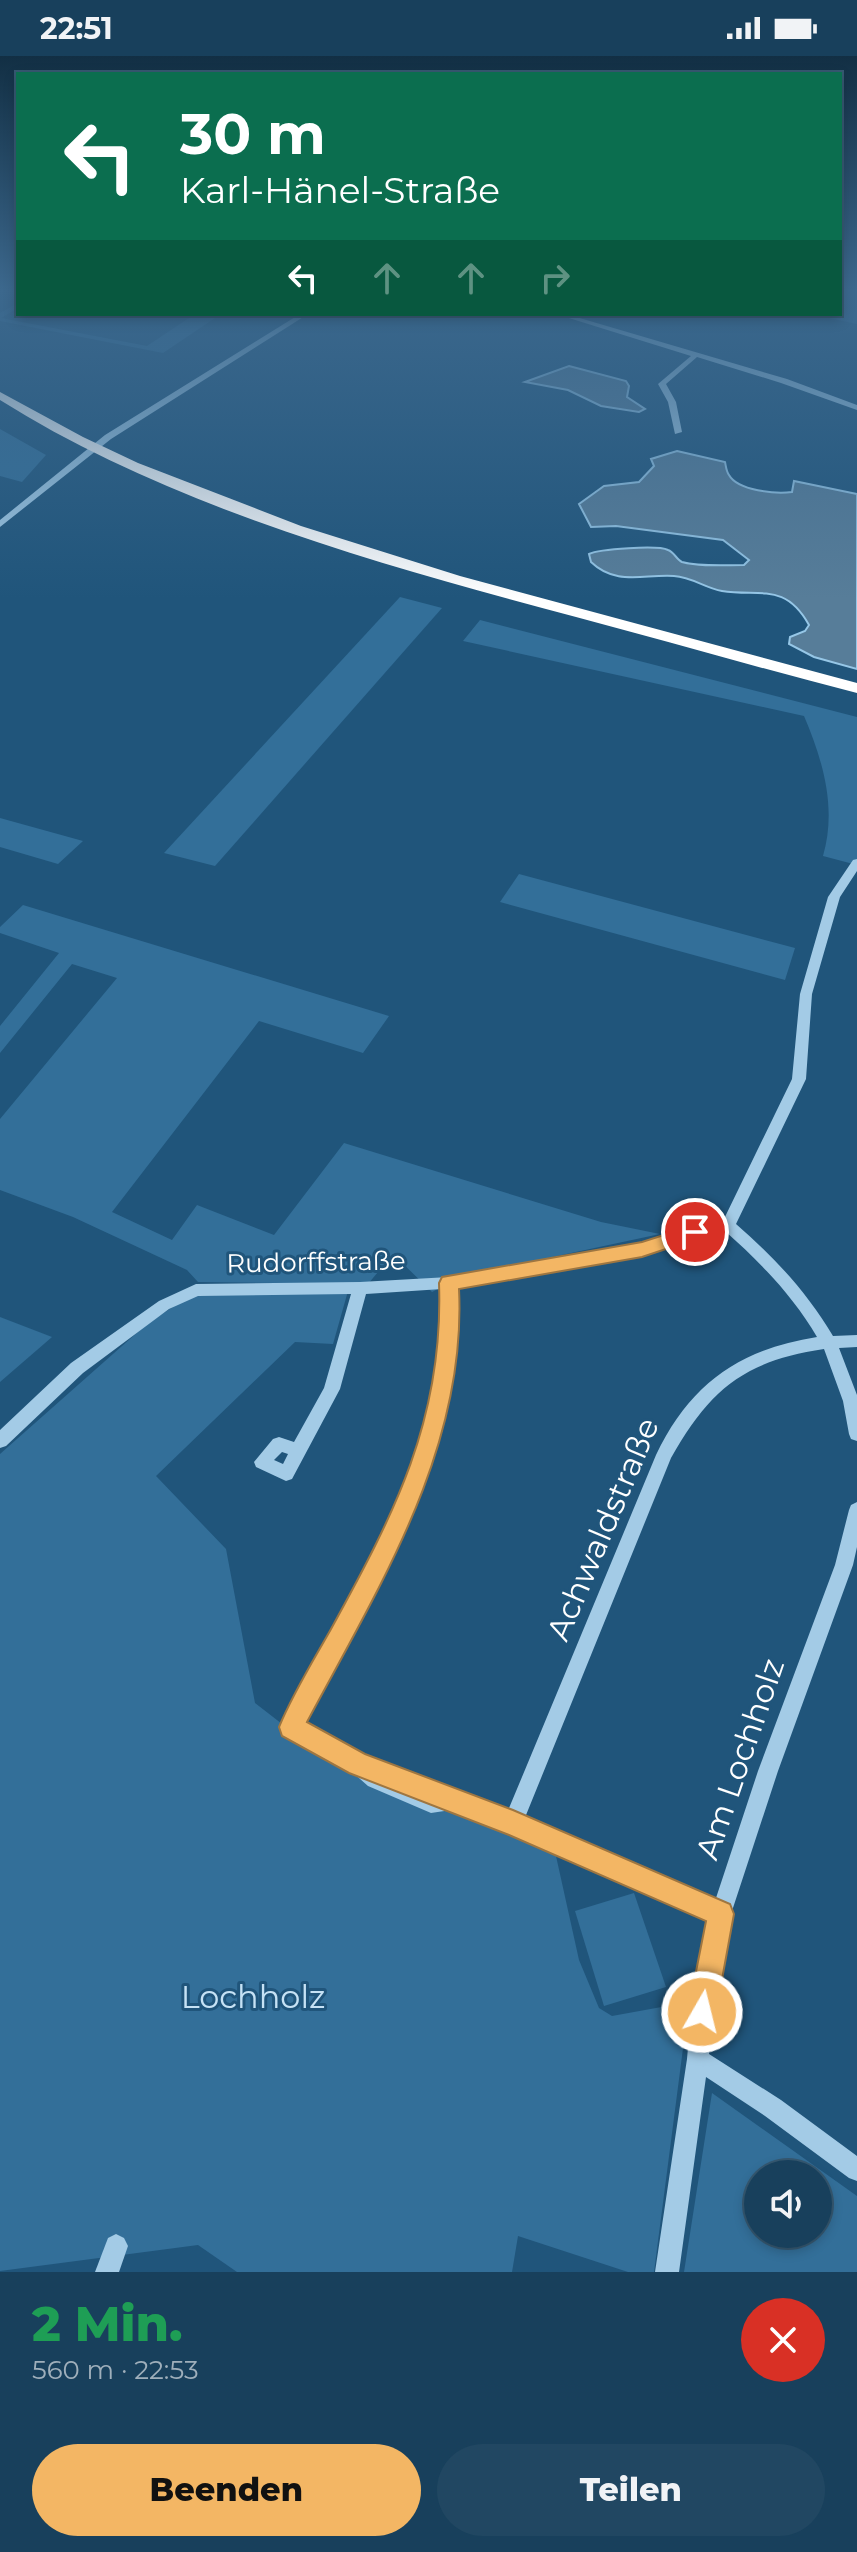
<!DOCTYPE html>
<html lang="de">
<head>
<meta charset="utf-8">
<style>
  :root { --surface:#18405c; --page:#214762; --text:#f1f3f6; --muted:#9fafbb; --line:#365972; --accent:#f3b664 }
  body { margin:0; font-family:Montserrat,sans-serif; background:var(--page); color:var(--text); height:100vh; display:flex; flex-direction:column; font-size:30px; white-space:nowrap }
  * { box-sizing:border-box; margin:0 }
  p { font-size:26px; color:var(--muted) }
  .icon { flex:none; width:44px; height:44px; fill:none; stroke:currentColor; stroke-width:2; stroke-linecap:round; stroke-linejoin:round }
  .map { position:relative; height:2216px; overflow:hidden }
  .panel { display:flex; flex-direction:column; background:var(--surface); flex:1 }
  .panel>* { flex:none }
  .hud { position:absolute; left:16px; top:16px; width:826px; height:244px; border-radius:0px; box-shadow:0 4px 12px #0003,0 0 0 2px var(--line); background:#0b6e4f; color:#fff; overflow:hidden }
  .buttons { position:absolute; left:744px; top:2104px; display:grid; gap:16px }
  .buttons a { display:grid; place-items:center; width:88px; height:88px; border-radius:50%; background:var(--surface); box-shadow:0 4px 12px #0003,0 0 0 2px var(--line); font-size:40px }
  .pin { position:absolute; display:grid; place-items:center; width:68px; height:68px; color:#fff; margin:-34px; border:4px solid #fff; border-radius:50%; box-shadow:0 2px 8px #0007 }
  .me { position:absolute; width:88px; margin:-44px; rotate:8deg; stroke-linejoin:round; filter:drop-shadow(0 0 6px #0008) }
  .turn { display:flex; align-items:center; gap:28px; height:168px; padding:0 32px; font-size:36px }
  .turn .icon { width:104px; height:104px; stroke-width:2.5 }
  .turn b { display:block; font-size:56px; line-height:68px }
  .lanes { display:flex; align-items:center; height:76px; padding:0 32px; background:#0003; justify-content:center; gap:40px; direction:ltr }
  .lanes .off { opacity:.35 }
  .round { display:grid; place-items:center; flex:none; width:84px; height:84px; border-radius:42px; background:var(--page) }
  .summary { display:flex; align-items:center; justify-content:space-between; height:136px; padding:0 32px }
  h1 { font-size:48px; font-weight:800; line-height:60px; color:#1e9e55 }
  .action { display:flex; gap:16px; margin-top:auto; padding:16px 32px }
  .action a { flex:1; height:92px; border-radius:48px; background:var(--accent); color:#111; font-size:32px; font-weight:800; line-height:92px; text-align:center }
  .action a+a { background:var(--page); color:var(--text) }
  .status { display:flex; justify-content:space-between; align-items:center; height:56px; padding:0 40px; background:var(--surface); direction:ltr }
  .status svg { height:22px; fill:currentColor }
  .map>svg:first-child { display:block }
</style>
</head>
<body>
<div class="status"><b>22:51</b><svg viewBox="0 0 49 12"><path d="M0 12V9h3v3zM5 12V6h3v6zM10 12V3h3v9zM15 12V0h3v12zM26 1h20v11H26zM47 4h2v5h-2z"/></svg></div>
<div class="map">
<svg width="857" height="2216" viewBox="0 0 857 2216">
  <rect width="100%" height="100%" fill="#20557b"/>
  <!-- green -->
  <g fill="#336f99" fill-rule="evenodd">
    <polygon points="846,233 857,233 857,268 814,259 840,258 840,237"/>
    <polygon points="18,247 18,252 1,262 147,290 195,258 221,258 163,297 0,265 0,257"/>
    <polygon points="0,373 46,399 22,426 0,420"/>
    <polygon points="400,541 442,552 215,810 164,797"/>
    <path d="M480 564 857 661V809L823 800C837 752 823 705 804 660L463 585Z"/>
    <polygon points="0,762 83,785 58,808 0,791"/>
    <polygon points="519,818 795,892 785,924 500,846"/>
    <polygon points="23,849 389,960 363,997 259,965 112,1156 172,1184 197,1149 274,1179 344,1087 601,1166 660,1178 463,1220 432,1236 393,1198 368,1228 198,1226 187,1214 73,1161 0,1134 0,1063 117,922 72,908 0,997 0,970 59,897 0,877 0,871"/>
    <polygon points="348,1235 333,1288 295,1286 156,1420 226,1493 255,1647 317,1695 554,1791 579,1904 599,1952 612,1960 689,1946 654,2216 628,2216 518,2180 512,2216 237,2216 198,2189 0,2215 0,1398 148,1267 190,1240"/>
    <polygon points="0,1261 52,1281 0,1326"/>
    <polygon points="634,1837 666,1931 604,1950 575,1855"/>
    <path d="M712 2037 857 2140V2216H684ZM758 2118H818V2178H758Z"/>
  </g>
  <!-- water -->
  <g fill="#577d99" stroke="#96c7e7" stroke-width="2">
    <polygon points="569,310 626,325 629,330 627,341 645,353 639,356 601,350 568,334 525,326"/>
    <path d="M677 395 725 406C726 410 726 415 729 419 738 435 776 438 792 436L794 425 857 438V613L814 601 789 588 790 581 805 575 809 569C785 526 760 541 722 535 705 532 692 521 674 520 643 518 616 530 591 506L589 498C599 493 658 489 668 494 674 496 677 504 682 506 701 511 724 509 744 509L749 504 723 484 616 470 591 471 579 448 604 430 639 426 654 410 651 403Z"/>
  </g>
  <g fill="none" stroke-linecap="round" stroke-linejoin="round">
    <!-- minor -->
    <g fill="#a3cbe6" fill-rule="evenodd">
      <polygon points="300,258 308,258 111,383 0,471 0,464 105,379"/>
      <polygon points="556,258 566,258 787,323 857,349 857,354 781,327 697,301 666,328 676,346 682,376 675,378 668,346 658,328 691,300"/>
      <path d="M857 803V815L840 841 812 938 806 1023 736 1168C774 1201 807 1236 833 1280L857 1279V1291L839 1292 857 1339V1385L851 1383 849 1378 843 1345 824 1293C744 1305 710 1333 671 1402L524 1764 631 1807 715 1845 758 1715 835 1509 849 1454 851 1449 857 1446V1491L853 1509 778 1715 731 1858 715 1933 709 1998 781 2044 857 2100V2125L849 2122 765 2060 706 2021 679 2216H655L687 2003 693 1933 710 1863 618 1822 451 1754 431 1757 368 1730 351 1715 284 1678 282 1671 381 1489 418 1401 432 1354 440 1307 442 1233 366 1238 340 1333 292 1423 286 1425 256 1411 254 1406 273 1383 279 1381 294 1386 324 1332 351 1238 198 1240 169 1253 83 1317 6 1390 0 1392V1374L71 1307 159 1245 196 1228 360 1226 449 1221 641 1188 678 1174 723 1165 792 1023 800 938 828 841 853 804ZM725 1175C761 1207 793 1240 817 1281 740 1293 690 1328 656 1399L507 1757 381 1706 374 1709 365 1701 303 1667C366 1554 441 1436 456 1305 459 1281 458 1256 457 1232L642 1200 680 1185ZM282 1396 288 1398 283 1408 274 1404Z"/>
      <polygon points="116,2178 124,2182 128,2190 119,2216 95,2216 108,2182"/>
    </g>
    <!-- highway -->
    <path fill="#fff" fill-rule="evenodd" d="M0 336 83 381 138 407 301 470 460 520 857 627V637C763 613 670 586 576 561 384 510 170 451 0 344Z"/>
  </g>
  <!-- sky -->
  <linearGradient id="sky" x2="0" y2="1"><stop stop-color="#122f44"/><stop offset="0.43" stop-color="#3c688d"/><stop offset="1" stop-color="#3c688d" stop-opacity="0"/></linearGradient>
  <rect width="857" height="543" fill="url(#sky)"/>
  <!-- route -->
  <path fill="#f3b664" stroke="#9e7641" stroke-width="2" d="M695 1169 702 1171 704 1176 702 1181 642 1201 459 1233C467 1392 379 1531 307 1666L365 1698 513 1754 730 1848 734 1858 716 1956 712 1966 702 1970 692 1966 688 1956 706 1865 509 1779 349 1717 282 1680 279 1671C293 1637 313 1605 331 1573 394 1458 444 1363 439 1227L442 1221 642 1186Z"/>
  <g text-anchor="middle" stroke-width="6" stroke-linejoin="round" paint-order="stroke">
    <!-- street labels -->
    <g font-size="26" fill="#fff" stroke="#20557b">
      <text transform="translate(316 1206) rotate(-1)" y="9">Rudorffstraße</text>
    </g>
    <!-- near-street labels -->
    <g font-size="32" fill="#fff" stroke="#20557b">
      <text transform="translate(603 1473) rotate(-67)" y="11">Achwaldstraße</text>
      <text transform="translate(740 1703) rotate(-71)" y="11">Am Lochholz</text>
    </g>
    <!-- near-park labels -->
    <g font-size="32" fill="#c6e2f5" stroke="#20557b">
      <text x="253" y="1952">Lochholz</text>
    </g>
  </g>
</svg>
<div class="buttons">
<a><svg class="icon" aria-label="sound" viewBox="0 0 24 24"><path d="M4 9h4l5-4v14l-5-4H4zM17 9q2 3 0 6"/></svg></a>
</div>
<div class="pin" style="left:695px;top:1176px;background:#d93025"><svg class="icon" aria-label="arrive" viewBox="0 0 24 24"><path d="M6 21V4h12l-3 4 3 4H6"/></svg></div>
<svg class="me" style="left:702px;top:1956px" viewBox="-20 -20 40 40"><circle r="17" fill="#f3b664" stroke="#fff" stroke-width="3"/><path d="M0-11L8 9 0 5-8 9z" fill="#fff"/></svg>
<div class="hud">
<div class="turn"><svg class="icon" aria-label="left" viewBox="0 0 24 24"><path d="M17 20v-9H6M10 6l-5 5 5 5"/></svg><div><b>30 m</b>Karl-Hänel-Straße</div></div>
<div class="lanes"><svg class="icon" aria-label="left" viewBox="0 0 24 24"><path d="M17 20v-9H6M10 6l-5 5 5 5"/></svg><svg class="icon off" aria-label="ahead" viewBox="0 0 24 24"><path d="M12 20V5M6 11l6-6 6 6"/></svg><svg class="icon off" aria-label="ahead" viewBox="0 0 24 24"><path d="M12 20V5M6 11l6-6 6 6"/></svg><svg class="icon off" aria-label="right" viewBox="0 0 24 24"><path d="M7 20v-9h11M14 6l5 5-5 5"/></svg></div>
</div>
</div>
<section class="panel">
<div class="summary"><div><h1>2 Min.</h1><p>560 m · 22:53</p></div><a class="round" style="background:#d93025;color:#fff"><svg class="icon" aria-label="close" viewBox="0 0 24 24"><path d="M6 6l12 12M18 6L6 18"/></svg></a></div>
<div class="action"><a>Beenden</a><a>Teilen</a></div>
</section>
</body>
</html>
